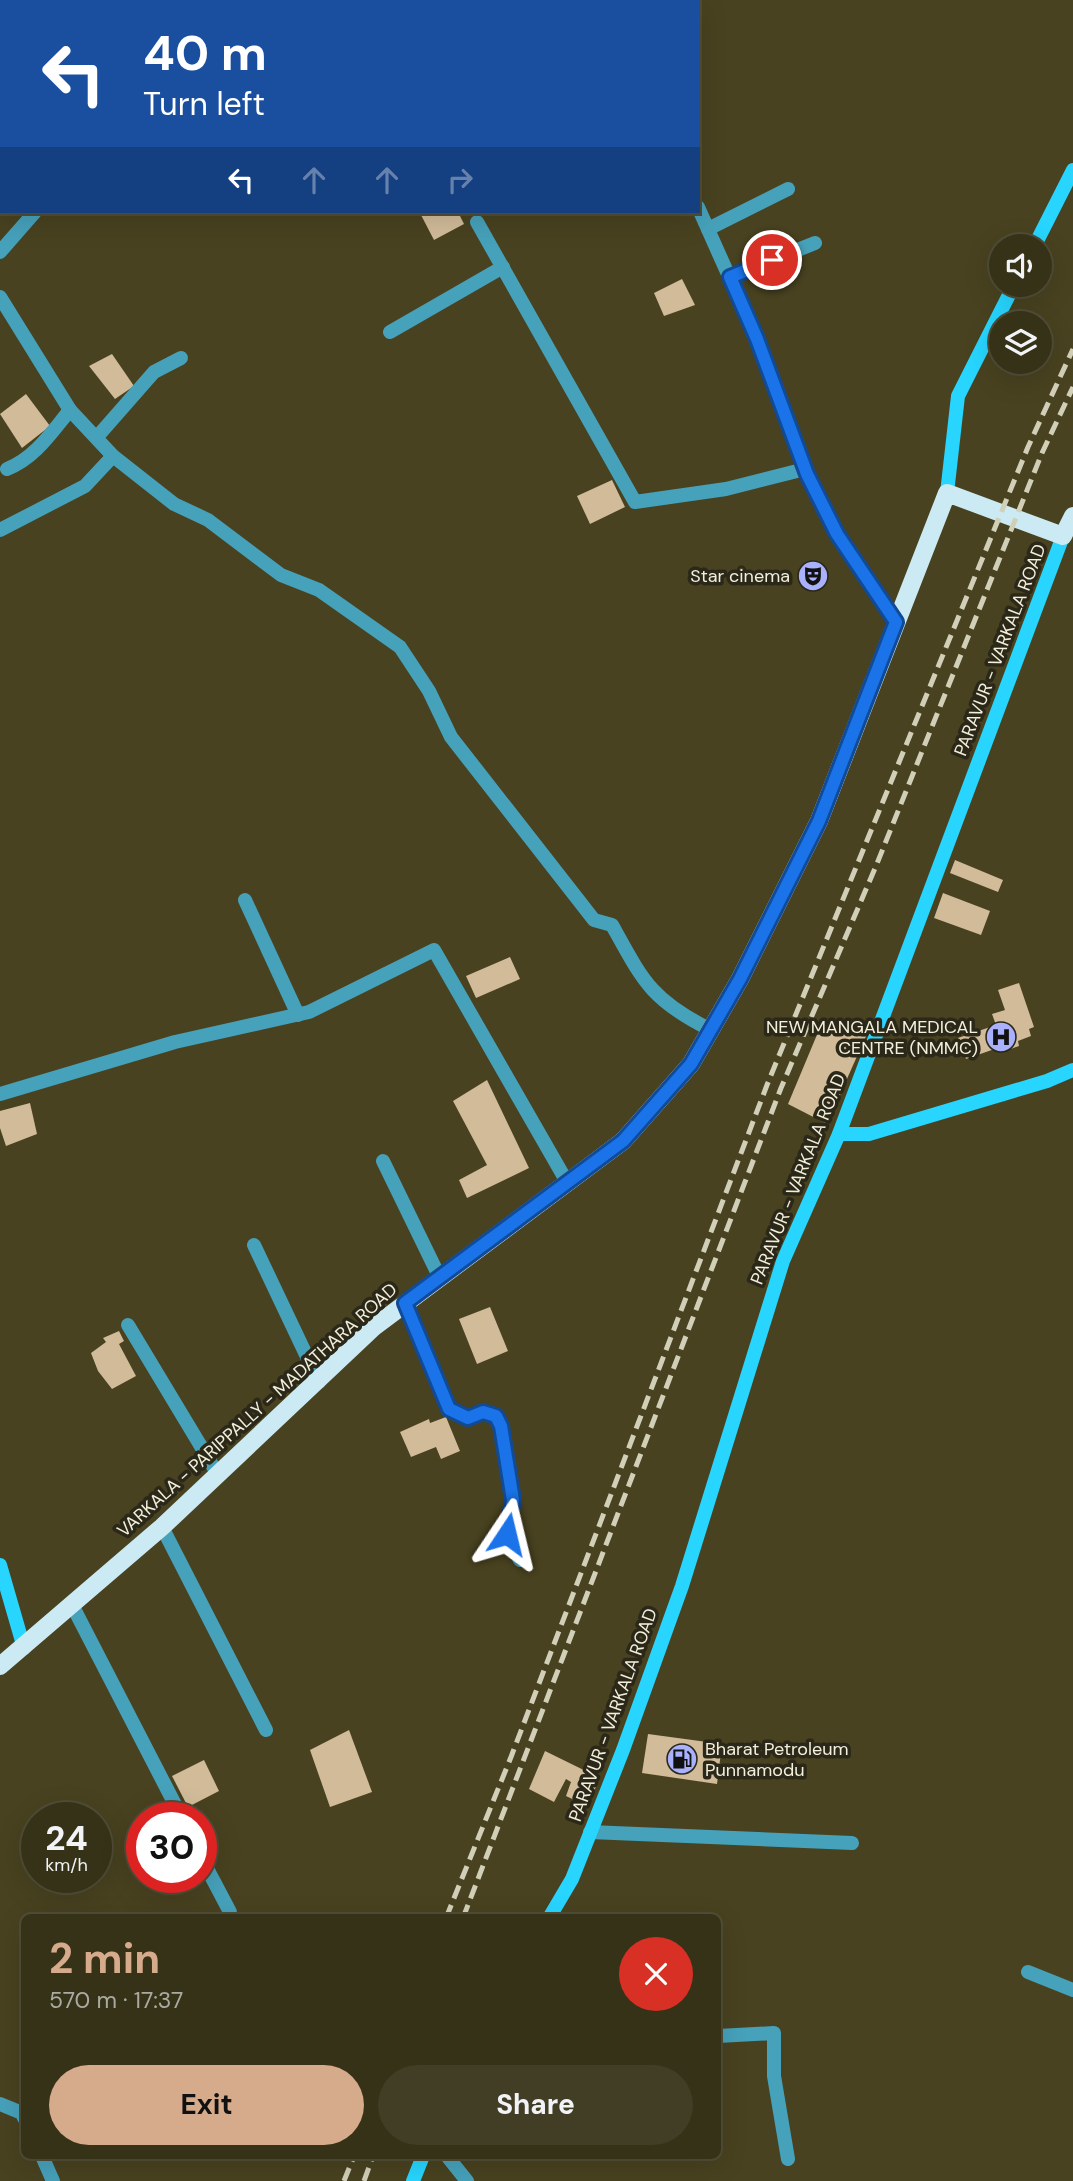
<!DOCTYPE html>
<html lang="en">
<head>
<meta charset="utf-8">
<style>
  :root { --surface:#363218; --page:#413e25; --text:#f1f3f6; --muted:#aaaaa2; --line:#504d37; --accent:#d6ab8b }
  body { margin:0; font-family:"DM Sans",sans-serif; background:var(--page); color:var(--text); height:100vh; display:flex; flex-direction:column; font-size:26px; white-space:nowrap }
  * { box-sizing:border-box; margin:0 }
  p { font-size:23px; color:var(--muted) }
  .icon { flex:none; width:38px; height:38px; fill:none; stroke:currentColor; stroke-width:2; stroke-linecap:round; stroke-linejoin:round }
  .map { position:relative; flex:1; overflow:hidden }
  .details { position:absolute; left:21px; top:1914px; width:700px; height:245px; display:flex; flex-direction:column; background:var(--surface); border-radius:10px; box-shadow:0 7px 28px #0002,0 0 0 2px var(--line) }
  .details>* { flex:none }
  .hud { position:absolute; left:0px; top:0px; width:700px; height:214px; box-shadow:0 7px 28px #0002,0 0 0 2px var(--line); background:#1a4fa0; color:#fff; overflow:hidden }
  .controls { position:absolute; left:989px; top:234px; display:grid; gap:14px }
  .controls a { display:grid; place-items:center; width:63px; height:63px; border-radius:50%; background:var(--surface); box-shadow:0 7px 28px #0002,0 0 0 2px var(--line); font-size:35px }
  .speed { position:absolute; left:21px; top:1802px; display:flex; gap:14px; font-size:35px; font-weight:700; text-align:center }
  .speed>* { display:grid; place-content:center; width:91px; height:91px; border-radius:50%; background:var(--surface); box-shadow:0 7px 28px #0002,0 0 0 2px var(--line); line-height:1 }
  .speed small { font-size:18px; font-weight:400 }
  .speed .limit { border:10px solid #d22; background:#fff; color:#111 }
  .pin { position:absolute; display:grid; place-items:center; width:60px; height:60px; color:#fff; margin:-30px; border:4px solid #fff; border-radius:50%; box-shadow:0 2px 7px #0007 }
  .me { position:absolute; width:77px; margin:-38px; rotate:10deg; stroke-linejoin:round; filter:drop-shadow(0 0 5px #0008) }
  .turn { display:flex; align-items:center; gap:24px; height:147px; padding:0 28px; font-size:32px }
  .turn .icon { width:91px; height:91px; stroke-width:2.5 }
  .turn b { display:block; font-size:49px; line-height:60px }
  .lanes { display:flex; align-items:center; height:66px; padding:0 28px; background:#0003; justify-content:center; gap:35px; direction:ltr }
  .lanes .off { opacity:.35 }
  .round { display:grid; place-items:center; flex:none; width:74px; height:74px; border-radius:37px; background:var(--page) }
  .summary { display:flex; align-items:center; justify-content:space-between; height:119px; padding:0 28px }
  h1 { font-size:42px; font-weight:700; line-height:52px; color:var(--accent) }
  .button { display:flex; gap:14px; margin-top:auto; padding:14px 28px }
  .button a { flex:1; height:80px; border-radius:42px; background:var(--accent); color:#111; font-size:28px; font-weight:700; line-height:80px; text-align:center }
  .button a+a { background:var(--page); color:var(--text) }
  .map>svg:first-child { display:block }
</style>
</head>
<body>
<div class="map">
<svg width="1073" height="2181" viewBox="0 0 1073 2181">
  <rect width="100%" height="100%" fill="#484220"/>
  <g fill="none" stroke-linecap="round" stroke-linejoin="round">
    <!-- stream -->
    <polyline stroke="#530d43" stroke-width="5" points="0,88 2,86"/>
  </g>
  <!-- building -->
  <g fill="#d1bb99">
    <polygon points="427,212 458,212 464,224 434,240 421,215"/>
    <polygon points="682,279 695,305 664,316 654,293"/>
    <polygon points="112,354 134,386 115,399 89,366"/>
    <polygon points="26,394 50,426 22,448 0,414"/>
    <polygon points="612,480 625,507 590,524 577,496"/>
    <polygon points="955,860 1003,880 998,892 950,873"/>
    <polygon points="943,893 990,911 981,935 934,918"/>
    <polygon points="510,957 520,979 476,998 466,976"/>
    <polygon points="1019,983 1034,1027 1029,1029 1031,1036 1018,1041 1019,1046 1008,1050 1006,1045 966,1059 958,1038 996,1025 992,1014 1005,1010 998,990"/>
    <polygon points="824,1018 866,1036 827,1124 788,1104"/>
    <polygon points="487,1080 529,1168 467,1198 459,1180 487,1165 453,1101"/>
    <polygon points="30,1103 37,1134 6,1146 0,1128 0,1111"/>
    <polygon points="490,1307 508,1351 477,1364 459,1319"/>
    <polygon points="119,1331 124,1341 119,1344 136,1376 112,1389 98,1371 91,1353 106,1342 103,1338"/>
    <polygon points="446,1417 460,1451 441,1459 436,1447 411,1457 400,1432 429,1419 430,1423"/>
    <polygon points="349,1730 372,1792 330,1807 310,1750"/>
    <polygon points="648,1734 722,1744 717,1784 642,1773"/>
    <polygon points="545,1751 600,1778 587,1806 566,1796 571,1782 566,1779 554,1802 529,1789"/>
    <polygon points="204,1760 219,1791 188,1807 172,1776"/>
  </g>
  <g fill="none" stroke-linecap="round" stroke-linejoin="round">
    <!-- street -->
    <g stroke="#46a1ba" stroke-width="14">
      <polyline points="196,0 196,2"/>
      <polyline points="605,0 606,2"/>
      <polyline points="476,2 555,0"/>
      <polyline points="0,24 2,24"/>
      <polyline points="698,207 757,339 807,474 837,534 896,622"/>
      <polyline points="477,222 635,502 726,489 805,469"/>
      <polyline points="708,229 788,189"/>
      <polyline points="0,252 35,212"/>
      <polyline points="730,277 815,243"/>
      <path d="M0 297 70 410 113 456 174 504 208 520 281 575 319 590 400 647 429 691 451 737 594 920 612 925C643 981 651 1000 711 1030"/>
      <polyline points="390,332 503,267"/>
      <polyline points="97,437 154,372 181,358"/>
      <path d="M7 469C35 458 51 433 70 410"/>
      <polyline points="0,530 85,486 113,456"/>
      <polyline points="245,900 298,1015"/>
      <polyline points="0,1094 175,1042 309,1012 434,950 567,1182"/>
      <polyline points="383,1161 439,1276"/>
      <polyline points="254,1245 319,1382"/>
      <polyline points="405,1303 449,1409 468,1418 483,1412 496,1417 501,1427 513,1500 507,1534 520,1560"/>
      <polyline points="128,1325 217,1473"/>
      <polyline points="162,1527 266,1730"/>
      <polyline points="71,1603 182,1818"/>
      <polyline points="590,1832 852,1843"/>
      <polyline points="201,1857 230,1912 228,1918"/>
      <polyline points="1028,1972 1073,1990"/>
      <polyline points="718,2036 774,2033 774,2076 788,2159"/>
      <polyline points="0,2104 22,2113 24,2118"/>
      <polyline points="42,2156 53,2181"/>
      <polyline points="447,2156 467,2181"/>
    </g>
    <!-- secondary -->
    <g stroke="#27d5fe" stroke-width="14">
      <polyline points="1034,247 1073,170"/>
      <polyline points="947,493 958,396 1014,285"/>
      <polyline points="839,1134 869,1134 1047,1081 1073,1070"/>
      <polyline points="0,1565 24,1648"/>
      <polyline points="549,1918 572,1879 623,1750 682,1586 783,1261 839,1134 1063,536"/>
      <polyline points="413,2181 423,2156"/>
    </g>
    <!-- primary -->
    <polyline stroke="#cbeaf4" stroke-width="18" points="0,1666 162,1527 374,1327 623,1141 691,1064 740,979 819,821 947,493 1063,536 1073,516"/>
    <!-- rail -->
    <g stroke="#d2cfb8" stroke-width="5" stroke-dasharray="14 7" stroke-linecap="butt">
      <polyline points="446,1918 511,1757 767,1085 1028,447 1073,349"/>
      <polyline points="463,1918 781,1088 876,866 1042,453 1073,387"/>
      <polyline points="344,2181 354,2156"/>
      <polyline points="364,2181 373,2156"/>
    </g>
  </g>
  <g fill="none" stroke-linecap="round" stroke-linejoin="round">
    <!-- route casing -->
    <g stroke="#114b97" stroke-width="18">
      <polyline id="route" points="507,1534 513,1500 501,1426 496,1416 483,1412 468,1418 449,1409 405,1303 623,1141 691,1064 740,979 819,821 896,622 837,534 807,474 757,339 730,277 772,260"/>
    </g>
    <!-- route -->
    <use href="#route" stroke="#1a73e8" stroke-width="12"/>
  </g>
  <!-- icons -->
  <defs>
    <g id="theatre-disc" transform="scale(1.575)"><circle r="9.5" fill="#a9b0fc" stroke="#2b2819"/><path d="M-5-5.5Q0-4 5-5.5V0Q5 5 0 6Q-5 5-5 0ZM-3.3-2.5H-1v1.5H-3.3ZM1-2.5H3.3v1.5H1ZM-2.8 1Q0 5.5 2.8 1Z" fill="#111"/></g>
    <g id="hospital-disc" transform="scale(1.575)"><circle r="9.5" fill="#a9b0fc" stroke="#2b2819"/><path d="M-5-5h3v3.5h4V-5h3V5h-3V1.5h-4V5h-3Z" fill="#111"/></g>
    <g id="fuel-disc" transform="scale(1.575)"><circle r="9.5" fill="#a9b0fc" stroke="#2b2819"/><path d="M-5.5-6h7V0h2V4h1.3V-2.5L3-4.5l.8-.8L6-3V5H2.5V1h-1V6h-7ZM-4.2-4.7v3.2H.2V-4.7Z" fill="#111"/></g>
  </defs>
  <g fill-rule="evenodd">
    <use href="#theatre-disc" x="813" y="576"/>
    <use href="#hospital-disc" x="1001" y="1037"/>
    <use href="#fuel-disc" x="682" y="1759"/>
  </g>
  <g text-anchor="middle" stroke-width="7" stroke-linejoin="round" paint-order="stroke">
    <!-- poi labels -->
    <g font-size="18" fill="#f2efdb" stroke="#2b2819" text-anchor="end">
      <text x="790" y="582">Star cinema</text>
      <text x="978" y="1033">NEW MANGALA MEDICAL<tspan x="978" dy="21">CENTRE (NMMC)</tspan></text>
      <text x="705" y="1755" text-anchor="start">Bharat Petroleum<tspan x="705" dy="21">Punnamodu</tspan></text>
    </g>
    <!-- street labels -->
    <g font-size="18" fill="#f2efdb" stroke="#2b2819">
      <text transform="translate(1000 650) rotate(-69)" y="6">PARAVUR - VARKALA ROAD</text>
      <text transform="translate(798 1179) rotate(-68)" y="6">PARAVUR - VARKALA ROAD</text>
      <text transform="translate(257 1410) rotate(-42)" y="6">VARKALA - PARIPPALLY - MADATHARA ROAD</text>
      <text transform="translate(613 1715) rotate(-70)" y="6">PARAVUR - VARKALA ROAD</text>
    </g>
  </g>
</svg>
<div class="controls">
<a><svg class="icon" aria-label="sound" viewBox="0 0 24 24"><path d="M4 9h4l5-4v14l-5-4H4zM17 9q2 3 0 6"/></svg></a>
<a><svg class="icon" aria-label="layers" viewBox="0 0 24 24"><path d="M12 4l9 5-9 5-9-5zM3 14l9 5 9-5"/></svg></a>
</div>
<div class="speed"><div>24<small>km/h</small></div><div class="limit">30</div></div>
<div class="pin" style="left:772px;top:260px;background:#d93025"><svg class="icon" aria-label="arrive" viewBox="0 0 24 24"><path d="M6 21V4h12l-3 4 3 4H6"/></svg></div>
<svg class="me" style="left:507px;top:1534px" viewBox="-20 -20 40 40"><path d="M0-17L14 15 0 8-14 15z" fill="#1a73e8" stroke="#fff" stroke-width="4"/></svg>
<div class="hud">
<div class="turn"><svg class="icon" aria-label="left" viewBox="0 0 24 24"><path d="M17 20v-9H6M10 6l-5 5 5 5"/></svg><div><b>40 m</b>Turn left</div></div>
<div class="lanes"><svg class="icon" aria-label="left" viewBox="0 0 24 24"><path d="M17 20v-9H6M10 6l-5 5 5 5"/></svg><svg class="icon off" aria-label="ahead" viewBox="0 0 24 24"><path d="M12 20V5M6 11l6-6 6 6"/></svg><svg class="icon off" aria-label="ahead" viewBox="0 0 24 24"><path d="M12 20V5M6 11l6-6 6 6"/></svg><svg class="icon off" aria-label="right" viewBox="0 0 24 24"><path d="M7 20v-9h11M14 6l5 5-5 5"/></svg></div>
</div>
<section class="details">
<div class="summary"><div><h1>2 min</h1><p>570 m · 17:37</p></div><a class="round" style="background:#d93025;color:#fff"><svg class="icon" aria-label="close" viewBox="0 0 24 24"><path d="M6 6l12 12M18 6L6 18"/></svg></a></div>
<div class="button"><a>Exit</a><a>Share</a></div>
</section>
</div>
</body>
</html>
